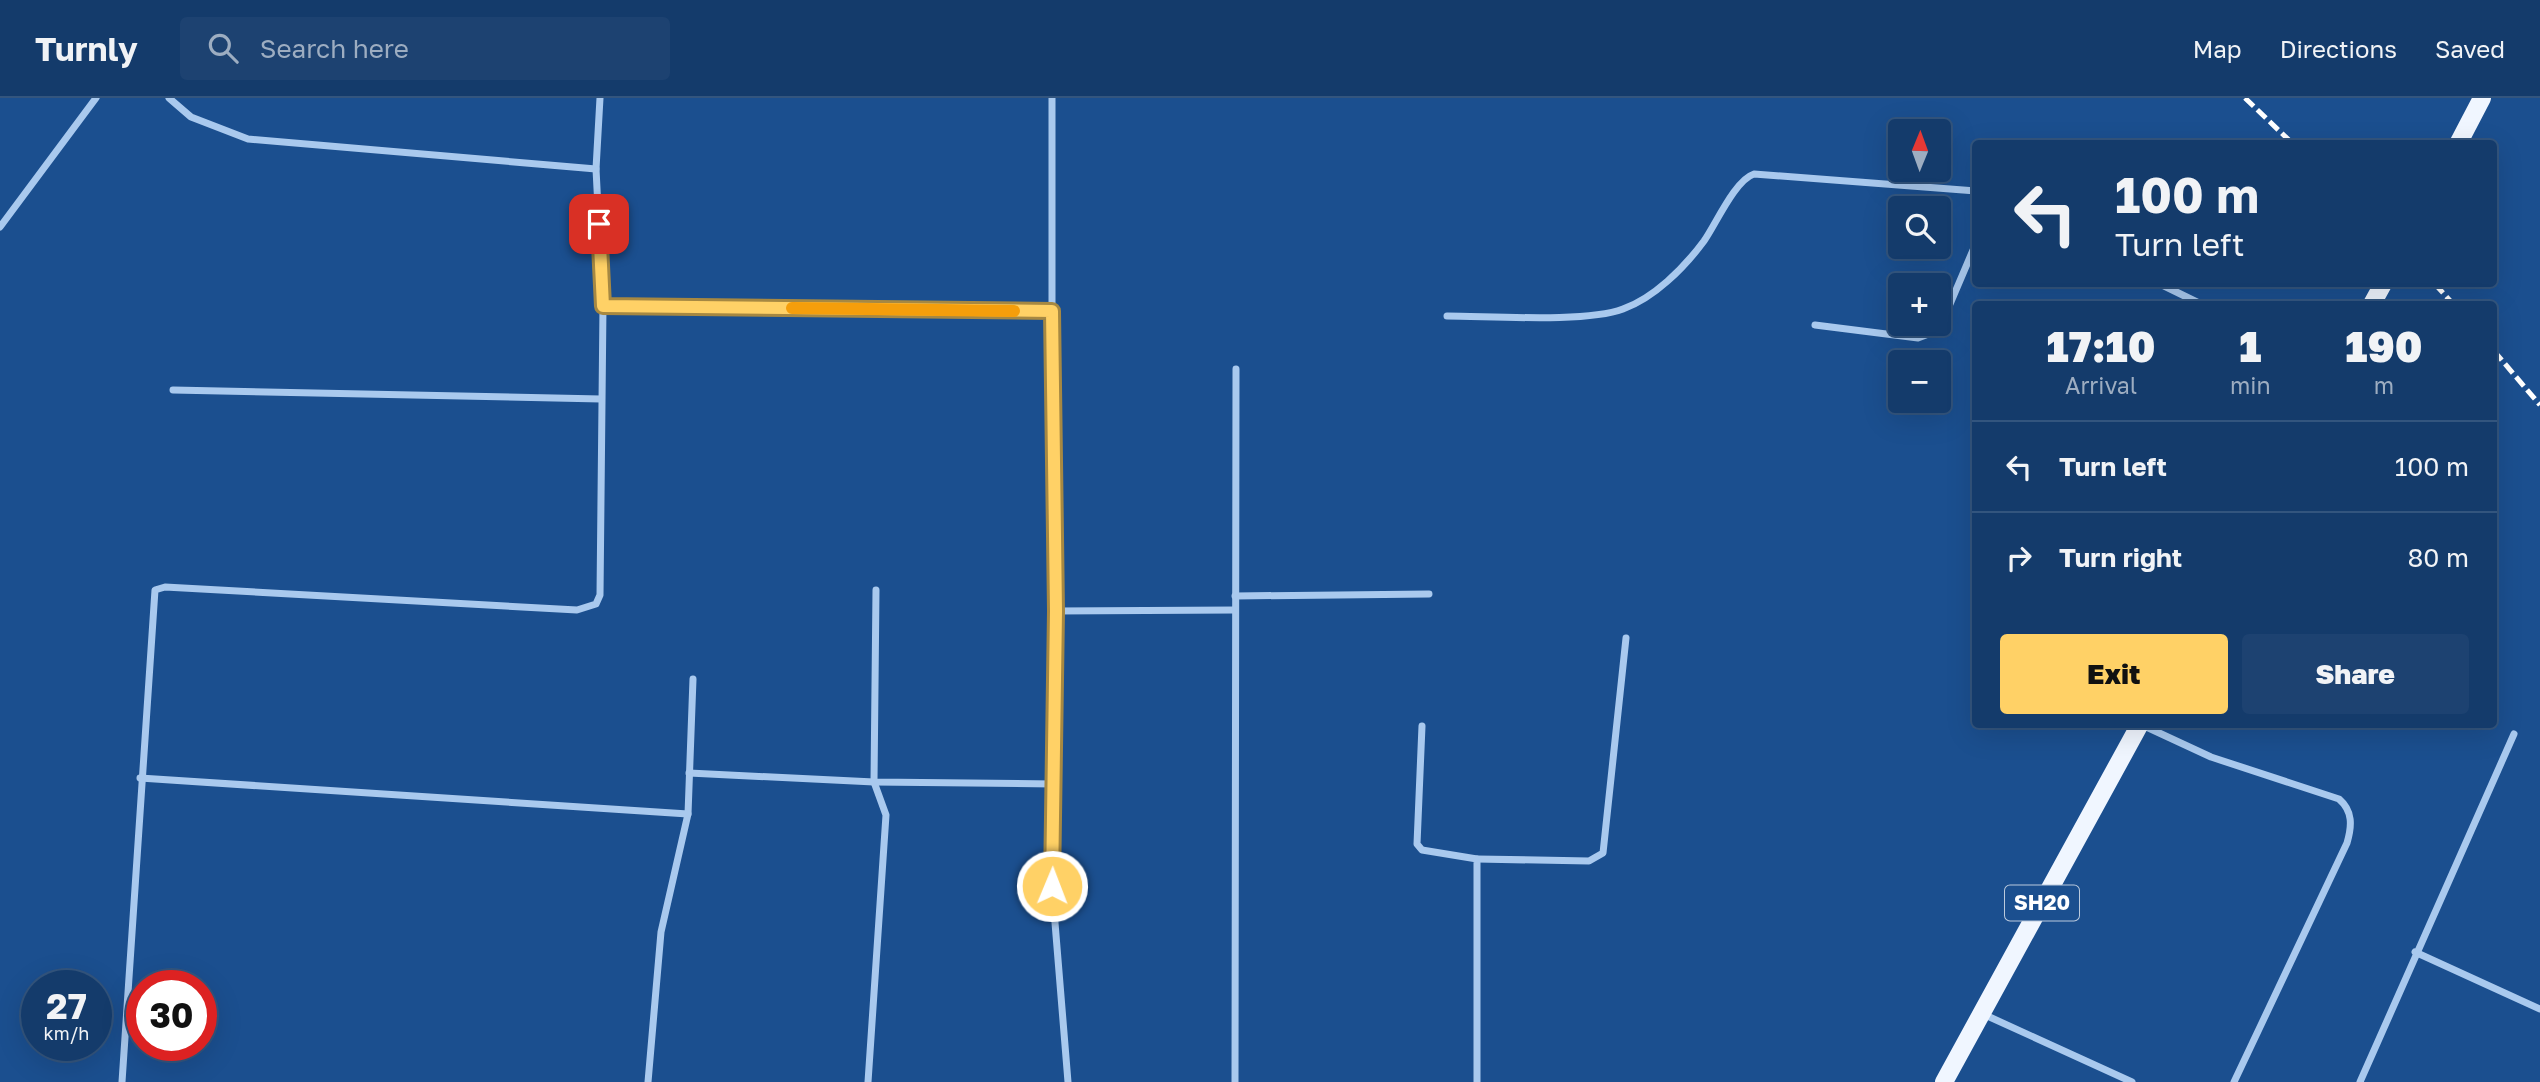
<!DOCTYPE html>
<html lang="en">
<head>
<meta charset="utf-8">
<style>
  :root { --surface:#143b6b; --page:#1d4271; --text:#f1f3f6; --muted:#9dadc1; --line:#33557e; --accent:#ffd166 }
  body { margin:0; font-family:"Golos Text",sans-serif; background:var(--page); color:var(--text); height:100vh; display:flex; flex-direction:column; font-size:26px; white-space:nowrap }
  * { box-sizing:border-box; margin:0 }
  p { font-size:23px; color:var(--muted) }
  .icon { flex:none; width:38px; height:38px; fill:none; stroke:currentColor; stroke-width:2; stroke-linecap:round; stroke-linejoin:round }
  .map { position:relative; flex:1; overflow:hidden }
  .details { position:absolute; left:1972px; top:203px; width:525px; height:427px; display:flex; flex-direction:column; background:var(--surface); border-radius:7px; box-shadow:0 7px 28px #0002,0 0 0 2px var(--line) }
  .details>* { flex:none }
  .guide { position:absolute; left:1972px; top:42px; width:525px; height:147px; border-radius:7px; box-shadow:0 7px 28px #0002,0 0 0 2px var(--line); background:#143b6b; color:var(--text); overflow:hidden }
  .needle { width:46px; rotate:1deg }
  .fabs { position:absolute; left:1888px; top:21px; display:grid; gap:14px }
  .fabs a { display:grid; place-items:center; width:63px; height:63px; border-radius:7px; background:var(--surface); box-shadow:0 7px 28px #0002,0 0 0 2px var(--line); font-size:35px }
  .speed { position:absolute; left:21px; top:872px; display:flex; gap:14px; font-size:35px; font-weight:700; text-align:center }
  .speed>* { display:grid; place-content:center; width:91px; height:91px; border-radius:50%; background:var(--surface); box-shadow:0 7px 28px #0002,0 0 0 2px var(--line); line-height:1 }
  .speed small { font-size:18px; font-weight:400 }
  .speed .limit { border:10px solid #d22; background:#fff; color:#111 }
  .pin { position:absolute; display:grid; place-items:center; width:60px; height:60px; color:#fff; margin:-30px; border-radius:14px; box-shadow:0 4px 10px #0006 }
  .me { position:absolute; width:77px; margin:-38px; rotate:1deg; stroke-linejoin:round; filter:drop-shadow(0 0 5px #0008) }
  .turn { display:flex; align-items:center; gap:24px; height:147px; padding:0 28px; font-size:32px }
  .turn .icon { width:91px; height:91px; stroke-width:2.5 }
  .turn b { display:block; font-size:49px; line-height:60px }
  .eta { display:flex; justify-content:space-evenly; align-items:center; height:119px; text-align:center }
  .eta b { font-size:42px; font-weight:800; line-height:49px }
  .cta { display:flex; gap:14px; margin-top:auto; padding:14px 28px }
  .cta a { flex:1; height:80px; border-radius:7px; background:var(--accent); color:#111; font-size:28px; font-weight:800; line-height:80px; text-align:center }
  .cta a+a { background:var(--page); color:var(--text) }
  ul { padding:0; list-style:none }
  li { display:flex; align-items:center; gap:21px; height:91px; padding:0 28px; border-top:2px solid var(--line) }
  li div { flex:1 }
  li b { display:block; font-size:26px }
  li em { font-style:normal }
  header { display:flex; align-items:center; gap:42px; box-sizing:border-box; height:98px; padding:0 35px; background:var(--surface); border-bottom:2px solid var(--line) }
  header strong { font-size:33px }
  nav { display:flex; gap:38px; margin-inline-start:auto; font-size:24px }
  .search { width:490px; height:63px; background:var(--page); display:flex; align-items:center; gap:18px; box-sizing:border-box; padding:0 24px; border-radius:7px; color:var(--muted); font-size:26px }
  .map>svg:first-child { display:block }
</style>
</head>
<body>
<header>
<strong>Turnly</strong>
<div class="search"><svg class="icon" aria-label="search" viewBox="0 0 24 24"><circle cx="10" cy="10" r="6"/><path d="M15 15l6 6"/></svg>Search here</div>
<nav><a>Map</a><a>Directions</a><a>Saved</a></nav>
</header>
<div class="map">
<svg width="2540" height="984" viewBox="0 0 2540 984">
  <rect width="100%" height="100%" fill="#1b4f8f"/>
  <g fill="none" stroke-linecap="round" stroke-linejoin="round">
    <!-- street -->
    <g stroke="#a9c9ee" stroke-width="7">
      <polyline points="169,0 191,19 248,41 596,71"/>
      <polyline points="1052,0 1052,299 1056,513 1052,788 1068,984"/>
      <polyline points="0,129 96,0"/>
      <polyline points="2160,186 2201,206"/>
      <polyline points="603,208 1052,213"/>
      <path d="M1447 218C1490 218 1586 225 1623 211 1654 200 1684 170 1704 143 1716 126 1735 82 1754 76L1976 93"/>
      <polyline points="1815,227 1918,240 1939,232 1976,145"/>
      <polyline points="173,292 601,301"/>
      <polyline points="1235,498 1429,496"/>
      <polyline points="1056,513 1235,512"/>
      <path d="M2142 627 2211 659 2339 701C2353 713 2352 728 2347 745L2234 984"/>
      <polyline points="1422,628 1417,746 1422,752 1477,761 1477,984"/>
      <polyline points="689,675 874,684 1054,686"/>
      <polyline points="140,680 688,716"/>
      <polyline points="1477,761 1589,763 1603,755 1626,540"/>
      <polyline points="2415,854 2540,911"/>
      <polyline points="1983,916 2132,984"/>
      <polyline points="122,984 155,492 165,489 577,512 596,506 600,497 603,208 596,71 600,0"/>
      <polyline points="648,984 661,834 688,716 693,581"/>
      <polyline points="868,984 886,717 874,684 876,492"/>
      <polyline points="1235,984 1236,271"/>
      <polyline points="2360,984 2514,636"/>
    </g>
    <!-- primary -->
    <g stroke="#f0f6ff" stroke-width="18">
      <polyline points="2458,46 2482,0"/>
      <polyline points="2372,206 2383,186"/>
      <polyline points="1944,984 2140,626"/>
    </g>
    <!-- rail -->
    <g stroke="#fff" stroke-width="5" stroke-dasharray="12 5" stroke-linecap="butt">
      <polyline points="2245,0 2293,46"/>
      <polyline points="2435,186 2453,206"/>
      <polyline points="2494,253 2540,307"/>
    </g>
  </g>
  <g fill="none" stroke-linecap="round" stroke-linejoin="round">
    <!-- route casing -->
    <g stroke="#a68842" stroke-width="18">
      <polyline id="route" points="599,126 603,208 1052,213 1056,513 1052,788"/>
    </g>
    <!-- route -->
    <use href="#route" stroke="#ffd166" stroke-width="12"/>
    <!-- slow -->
    <polyline stroke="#f59e0b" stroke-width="12" points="792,210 1014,213"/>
  </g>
  <g text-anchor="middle" stroke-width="7" stroke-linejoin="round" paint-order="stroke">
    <!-- shield labels -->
    <rect fill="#1b4f8f" stroke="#bbcadd" stroke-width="2" x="2005" y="787.5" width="74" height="35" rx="5"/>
    <g font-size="21" font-weight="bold" fill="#fff">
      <text x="2042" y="812">SH20</text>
    </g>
  </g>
</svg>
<div class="fabs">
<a><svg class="needle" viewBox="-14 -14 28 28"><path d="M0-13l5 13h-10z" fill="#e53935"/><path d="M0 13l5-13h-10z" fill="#9dadc1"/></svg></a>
<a><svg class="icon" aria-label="search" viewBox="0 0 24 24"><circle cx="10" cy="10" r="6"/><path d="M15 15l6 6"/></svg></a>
<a>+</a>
<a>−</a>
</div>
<div class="speed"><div>27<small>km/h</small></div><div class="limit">30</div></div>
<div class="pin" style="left:599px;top:126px;background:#d93025"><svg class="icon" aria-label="arrive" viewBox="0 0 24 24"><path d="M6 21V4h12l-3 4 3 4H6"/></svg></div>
<svg class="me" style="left:1052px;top:788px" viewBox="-20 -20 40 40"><circle r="17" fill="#ffd166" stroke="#fff" stroke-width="3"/><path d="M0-11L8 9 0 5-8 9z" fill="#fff"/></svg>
<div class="guide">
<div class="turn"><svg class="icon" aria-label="left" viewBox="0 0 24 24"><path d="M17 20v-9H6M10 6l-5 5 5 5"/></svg><div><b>100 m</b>Turn left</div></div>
</div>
<section class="details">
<div class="eta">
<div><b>17:10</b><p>Arrival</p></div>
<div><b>1</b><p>min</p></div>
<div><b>190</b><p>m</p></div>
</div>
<ul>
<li><svg class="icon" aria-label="left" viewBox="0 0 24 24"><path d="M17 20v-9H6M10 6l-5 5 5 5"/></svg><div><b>Turn left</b></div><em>100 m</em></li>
<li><svg class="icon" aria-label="right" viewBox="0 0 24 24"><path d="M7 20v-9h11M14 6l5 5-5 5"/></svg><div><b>Turn right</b></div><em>80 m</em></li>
</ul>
<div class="cta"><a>Exit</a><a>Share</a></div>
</section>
</div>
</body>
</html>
